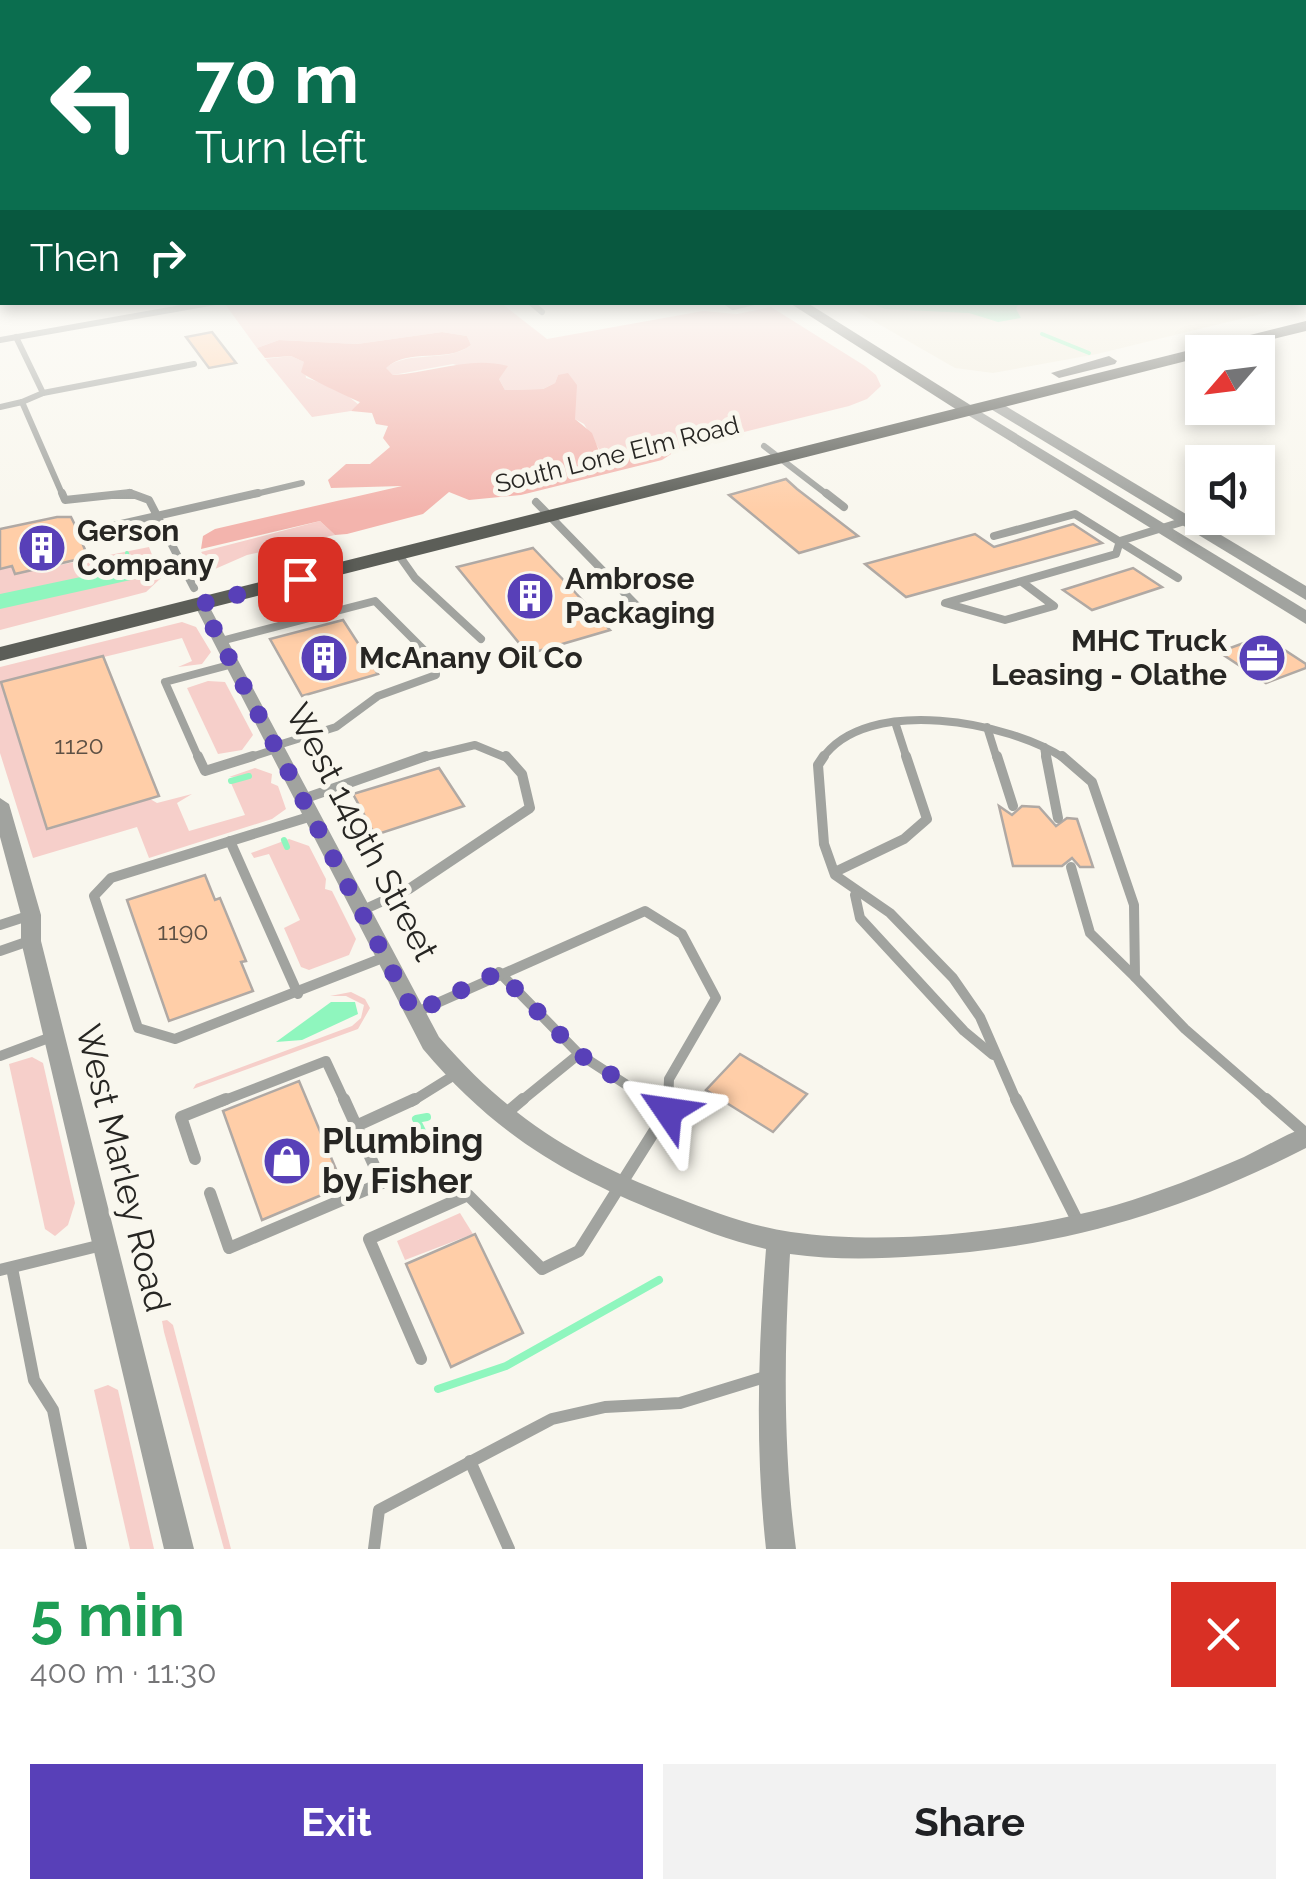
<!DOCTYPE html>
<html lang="en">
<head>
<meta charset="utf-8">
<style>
  :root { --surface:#fff; --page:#f2f2f2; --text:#202124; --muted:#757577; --accent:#5840b8 }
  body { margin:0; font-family:Raleway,sans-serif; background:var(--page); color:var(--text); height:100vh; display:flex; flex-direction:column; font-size:38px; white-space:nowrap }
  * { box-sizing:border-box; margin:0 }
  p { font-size:32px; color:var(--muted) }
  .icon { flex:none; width:55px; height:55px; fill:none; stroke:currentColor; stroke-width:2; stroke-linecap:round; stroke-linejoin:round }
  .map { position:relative; height:1549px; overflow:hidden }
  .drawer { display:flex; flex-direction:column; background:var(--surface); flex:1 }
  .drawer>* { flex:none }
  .top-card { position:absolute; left:0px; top:0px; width:1308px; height:305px; box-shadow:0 5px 15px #0003; background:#0b6e4f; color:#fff; overflow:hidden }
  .needle { width:65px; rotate:242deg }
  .tools { position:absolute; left:1185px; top:335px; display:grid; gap:20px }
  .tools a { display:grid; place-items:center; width:90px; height:90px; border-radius:0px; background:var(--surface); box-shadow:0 5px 15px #0003; font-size:50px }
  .pin { position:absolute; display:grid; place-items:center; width:85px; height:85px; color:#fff; margin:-42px; border-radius:20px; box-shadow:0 5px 15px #0006 }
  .me { position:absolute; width:110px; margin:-55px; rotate:302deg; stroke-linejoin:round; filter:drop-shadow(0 0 8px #0008) }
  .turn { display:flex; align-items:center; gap:35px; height:210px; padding:0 30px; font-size:45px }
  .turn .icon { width:130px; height:130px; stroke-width:2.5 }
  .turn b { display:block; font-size:70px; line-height:85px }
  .then { display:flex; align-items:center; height:95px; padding:0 30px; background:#0003; gap:20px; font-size:38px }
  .round { display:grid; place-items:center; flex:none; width:105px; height:105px; border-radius:0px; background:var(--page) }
  .head { display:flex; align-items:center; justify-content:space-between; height:170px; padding:0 30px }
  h1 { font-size:60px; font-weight:700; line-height:75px; color:#1e9e55 }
  .button { display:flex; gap:20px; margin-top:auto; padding:20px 30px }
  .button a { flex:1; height:115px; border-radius:0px; background:var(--accent); color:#fff; font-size:40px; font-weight:700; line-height:115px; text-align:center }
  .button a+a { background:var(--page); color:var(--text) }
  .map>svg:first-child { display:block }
</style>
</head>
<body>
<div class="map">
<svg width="1306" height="1549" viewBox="0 0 1306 1549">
  <rect width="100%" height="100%" fill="#f9f7ee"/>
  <!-- built -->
  <polygon fill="#f2eddd" points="1306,293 1306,303 1097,354 993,373 955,368 842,303 1305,302"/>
  <!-- green -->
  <g fill="#f6cfca">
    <path d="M501 303 547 339 703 311 737 314 771 307 865 366 876 375 881 386 867 399 849 406 680 448 650 446 606 461 584 424 575 419 558 375 555 383 543 389 505 390 499 379 453 364 393 375 385 368C411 349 446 364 471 345L467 336 442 332 357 344 279 340 257 348 225 304Z"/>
    <polygon points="291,356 304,362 306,378 338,388 359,405 351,411 312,417 265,359"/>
    <polygon points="320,521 335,535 247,555 215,569 201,552"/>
    <polygon points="149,547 161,578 146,592 0,630 0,569 12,566 15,574"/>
    <polygon points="182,622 196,627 211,652 202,664 178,667 192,661 182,638 1,682 11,717 157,803 192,794 177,803 189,831 245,815 231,783 251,776 229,777 255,768 272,774 271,783 278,786 286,809 272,819 149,858 137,827 33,858 0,753 0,667"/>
    <polygon points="208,681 225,682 253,735 242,750 218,754 187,688"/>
    <polygon points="289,839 309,846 326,879 325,889 332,891 356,939 349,955 309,970 301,967 284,928 300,920 269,854 254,858 251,853"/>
    <polygon points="351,992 365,999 370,1008 358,1029 193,1089 196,1084 352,1026 361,1018 364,1005 346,996 330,996"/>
    <polygon points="32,1057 43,1063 75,1203 68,1225 55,1236 45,1229 9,1064"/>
    <polygon points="460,1213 473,1234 405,1260 397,1241"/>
    <polygon points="167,1320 173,1325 231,1549 224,1549 164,1332 162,1321"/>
    <polygon points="108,1385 118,1390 154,1549 130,1549 94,1390"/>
  </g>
  <!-- forest -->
  <path fill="#f3b4ad" d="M442 332 467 336 471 345C446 364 409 347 386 368L393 375C433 373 468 356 508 366L499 379 505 390 543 389 555 383 558 375 568 373 577 385 575 419 592 433 602 459C627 464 658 432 680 448L662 460 521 495 469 500 449 492 423 514 347 534 335 535 320 521 201 549 203 536 215 529 402 486 331 488 328 480 346 464H370L390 447 383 438 388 426 376 424 372 413 351 411 360 402C352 399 304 376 301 372L304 362 291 356 265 358 257 348 279 340 357 344Z"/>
  <!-- water -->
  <g fill="#8ff6be">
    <polygon points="1019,303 1016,309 1021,318 998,322 969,313 885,309 873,304"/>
    <polygon points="133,566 147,569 144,577 0,609 0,594"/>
    <polygon points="331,1002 355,1002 358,1014 302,1040 276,1042"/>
  </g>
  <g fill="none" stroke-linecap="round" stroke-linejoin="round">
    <!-- stream-far2 -->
    <g stroke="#8ff6be" stroke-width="4">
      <polyline points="1042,334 1089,353"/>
      <polyline points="127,553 130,566"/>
    </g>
    <!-- stream-far1 -->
    <g stroke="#8ff6be" stroke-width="6">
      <polyline points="231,781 249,776"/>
      <polyline points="284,840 287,847"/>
    </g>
    <!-- stream -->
    <g stroke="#8ff6be" stroke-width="8">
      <polyline points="423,1133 416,1119 427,1117"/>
      <polyline points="438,1389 506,1366 659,1280"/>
    </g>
  </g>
  <!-- building -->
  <g fill="#ffcea8" stroke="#b0a9a4" stroke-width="2.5">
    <polygon points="212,332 236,363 209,368 186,337"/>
    <polygon points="786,479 797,489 858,536 799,553 729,495"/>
    <polygon points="57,517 71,517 76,527 93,529 81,540 88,557 15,574 12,566 0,569 0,529"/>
    <polygon points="1073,524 1102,543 906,597 865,564 975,534 994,547"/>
    <polygon points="533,548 572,589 610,630 528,654 457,567"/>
    <polygon points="1133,568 1162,587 1092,610 1063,590"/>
    <polygon points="343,620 378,674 302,696 270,639"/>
    <polygon points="1263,636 1306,664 1306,668 1266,683 1219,652"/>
    <polygon points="103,656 159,796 47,829 1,682"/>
    <polygon points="439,768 464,806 375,835 353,794"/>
    <polygon points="999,806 1012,815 1022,806 1039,807 1056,826 1067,818 1077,819 1093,867 1080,867 1072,858 1062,866 1013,866"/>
    <polygon points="205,875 215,900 220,898 246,961 241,962 253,991 169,1021 127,900"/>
    <polygon points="740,1054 807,1094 773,1132 706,1090"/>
    <polygon points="299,1081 343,1186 262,1220 223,1111"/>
    <polygon points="475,1234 523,1333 451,1367 406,1264"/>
  </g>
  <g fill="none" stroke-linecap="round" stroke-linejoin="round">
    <!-- service-far3 -->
    <g stroke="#a1a39f" stroke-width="6">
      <polyline points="530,302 542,312"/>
      <polyline points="726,302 733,307 754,302"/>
      <polyline points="16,337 43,393"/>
      <polyline points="0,340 215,302"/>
      <polyline points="22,402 43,393 194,364"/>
      <polyline points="0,407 22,402 63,496"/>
      <polyline points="764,446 829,496"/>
      <polyline points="107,496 137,496"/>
      <polyline points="247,496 302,483"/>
    </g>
    <!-- service-far2 -->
    <g stroke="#a1a39f" stroke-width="8">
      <polyline points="62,493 65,500 130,493"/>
      <polyline points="130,493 149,500 194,588"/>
      <polyline points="826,493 844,507"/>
      <polyline points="536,502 642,611"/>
      <polyline points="108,527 258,493"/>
      <polyline points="994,536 1075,514 1178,578"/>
      <polyline points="398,554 415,578 481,639"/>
      <polyline points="1022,582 1054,606 1005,620 945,603 1116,554 1120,541 1188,520"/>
      <polyline points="221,641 375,601 436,662 436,675 378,696 336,727 275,746"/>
      <polyline points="896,725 907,759"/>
      <polyline points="987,727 997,759"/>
      <polyline points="1044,747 1046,759"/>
      <polyline points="199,759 165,682 233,664"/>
      <polyline points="245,759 276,749"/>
      <polyline points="417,759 475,745 509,759"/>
      <path d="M822 759C866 694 1011 722 1065 759"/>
    </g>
    <!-- service-far1 -->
    <g stroke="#a1a39f" stroke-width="10">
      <polyline points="198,756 205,771 253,756"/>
      <polyline points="824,756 818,765 824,844 835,875 890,913 953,978 980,1017 1017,1102"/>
      <polyline points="997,756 1013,806"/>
      <polyline points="1046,756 1058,818"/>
      <polyline points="1062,756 1092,782 1134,905 1135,977 1185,1029 1269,1102"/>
      <polyline points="303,799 426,756"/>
      <polyline points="312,816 111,878 94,896 138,1028 175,1039 385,957"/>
      <polyline points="230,841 298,994"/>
      <polyline points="1071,867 1090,933 1135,977"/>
      <polyline points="835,872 904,839 927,819 906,756"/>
      <polyline points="855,895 860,918 964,1031 993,1055"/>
      <polyline points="361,911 409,889 530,808 522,774 506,756"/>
      <polyline points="0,925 31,915"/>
      <polyline points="0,951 29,941"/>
      <polyline points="499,972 579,1054 653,1102"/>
      <polyline points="417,1012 645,911 682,934 716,998 669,1079 668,1102"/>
      <polyline points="0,1056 54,1036"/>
      <polyline points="220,1102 326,1061 345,1102"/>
      <polyline points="411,1102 456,1074"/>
      <polyline points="520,1102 579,1054"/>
    </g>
    <!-- service -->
    <g stroke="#a1a39f" stroke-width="12">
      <polyline points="649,1099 667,1111"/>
      <polyline points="1016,1099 1080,1226"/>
      <polyline points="1266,1099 1306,1134"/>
      <polyline points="503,1116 523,1099"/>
      <polyline points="356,1126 415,1099"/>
      <polyline points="195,1159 181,1117 226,1099"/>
      <polyline points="210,1193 229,1248 382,1183 344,1099"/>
      <polyline points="12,1268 34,1380 53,1410 81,1549"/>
      <polyline points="0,1270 102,1245"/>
      <polyline points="421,1359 369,1239 468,1195 542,1269 579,1251 667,1111 668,1099"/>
      <polyline points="470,1461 509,1549"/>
      <polyline points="374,1549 379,1510 552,1419 605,1407 680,1403 768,1376"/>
    </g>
    <!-- minor -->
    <g fill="#a1a39f" fill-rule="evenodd">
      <path d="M201 600 208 604 439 1037C509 1118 576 1159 675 1197 713 1212 751 1226 791 1232 890 1246 1020 1232 1116 1205 1160 1192 1202 1175 1244 1157 1265 1147 1284 1135 1306 1127V1148C1181 1212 1061 1248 920 1256 877 1259 833 1260 790 1254 784 1353 783 1450 796 1549H766C755 1449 758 1350 766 1249 731 1241 697 1228 663 1214 562 1174 494 1133 423 1049L194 604Z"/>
      <polygon points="0,798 9,804 41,915 41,941 194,1549 164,1549 21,941 21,915 0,837"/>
    </g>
    <!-- tertiary -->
    <g fill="#a1a39f" fill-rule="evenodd">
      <polygon points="989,402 999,402 1306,586 1306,600 989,408"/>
      <polygon points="971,406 1306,610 1306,624 966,414 963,411"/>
    </g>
    <!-- secondary -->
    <g fill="#787a75" fill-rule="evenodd">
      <polygon points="788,302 806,302 980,411 965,415"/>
      <polygon points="1109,356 1117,361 1115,364 1059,378 1051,373"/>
    </g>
    <!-- primary -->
    <polygon fill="#5c5e58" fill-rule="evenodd" points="1306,321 1306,331 1219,352 1202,352 1202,357 0,661 0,647"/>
  </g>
  <!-- sky -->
  <linearGradient id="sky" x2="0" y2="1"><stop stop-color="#84ced7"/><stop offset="0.57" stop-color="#fcfbf7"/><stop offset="1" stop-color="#fcfbf7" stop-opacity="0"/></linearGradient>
  <rect width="1306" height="510" fill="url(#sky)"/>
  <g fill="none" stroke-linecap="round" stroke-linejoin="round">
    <!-- route -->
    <polyline stroke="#5840b8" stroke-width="18" stroke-dasharray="0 32.4" points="300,579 201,604 414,1013 499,972 579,1054 668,1111"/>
  </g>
  <!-- icons -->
  <defs>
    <g id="building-disc" transform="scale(2.5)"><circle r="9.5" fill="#5840b8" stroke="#f9f7ee"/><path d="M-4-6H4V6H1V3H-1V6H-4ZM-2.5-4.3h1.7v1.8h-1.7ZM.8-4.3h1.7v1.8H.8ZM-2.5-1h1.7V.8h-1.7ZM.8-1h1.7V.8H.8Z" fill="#fff"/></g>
    <g id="office-disc" transform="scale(2.5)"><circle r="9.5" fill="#5840b8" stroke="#f9f7ee"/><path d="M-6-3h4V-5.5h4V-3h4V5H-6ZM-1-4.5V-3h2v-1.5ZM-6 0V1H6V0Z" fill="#fff"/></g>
    <g id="shop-disc" transform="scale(2.5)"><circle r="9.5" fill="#5840b8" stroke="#f9f7ee"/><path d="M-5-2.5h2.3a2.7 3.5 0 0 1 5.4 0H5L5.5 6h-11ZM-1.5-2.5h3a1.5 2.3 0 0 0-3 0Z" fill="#fff"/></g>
  </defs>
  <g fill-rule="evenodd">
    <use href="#building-disc" x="42" y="548"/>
    <use href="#building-disc" x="530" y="596"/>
    <use href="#building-disc" x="324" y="658"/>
    <use href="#office-disc" x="1262" y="658"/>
    <use href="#shop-disc" x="287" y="1161"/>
  </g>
  <g text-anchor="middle" stroke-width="10" stroke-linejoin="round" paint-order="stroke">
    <!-- far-street labels -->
    <g font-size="25" fill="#272623" stroke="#f9f7ee">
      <text transform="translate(617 454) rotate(-14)" y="9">South Lone Elm Road</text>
    </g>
    <!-- number labels -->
    <g font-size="25" fill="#5d5044">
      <text x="79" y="754">1120</text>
      <text x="183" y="940">1190</text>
    </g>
    <!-- poi labels -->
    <g font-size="30" font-weight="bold" fill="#272623" stroke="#f9f7ee" text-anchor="start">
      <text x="77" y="541">Gerson<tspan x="77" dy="34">Company</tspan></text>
      <text x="565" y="589">Ambrose<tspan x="565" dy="34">Packaging</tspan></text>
      <text x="1227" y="651" text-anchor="end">MHC Truck<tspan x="1227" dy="34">Leasing - Olathe</tspan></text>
      <text x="359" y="668">McAnany Oil Co</text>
    </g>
    <!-- near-street labels -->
    <g font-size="35" fill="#272623" stroke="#f9f7ee">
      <text transform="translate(362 832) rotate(62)" y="12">West 149th Street</text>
      <text transform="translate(123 1168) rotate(76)" y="12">West Marley Road</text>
    </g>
    <!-- near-poi labels -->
    <g font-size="35" font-weight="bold" fill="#272623" stroke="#f9f7ee" text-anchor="start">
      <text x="322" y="1153">Plumbing<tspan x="322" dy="40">by Fisher</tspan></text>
    </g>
  </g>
</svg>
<div class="tools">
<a><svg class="needle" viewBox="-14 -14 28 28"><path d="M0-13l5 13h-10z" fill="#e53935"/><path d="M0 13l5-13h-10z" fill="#757577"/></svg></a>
<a><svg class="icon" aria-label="sound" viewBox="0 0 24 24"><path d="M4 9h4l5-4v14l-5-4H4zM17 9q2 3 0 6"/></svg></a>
</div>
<div class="pin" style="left:300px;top:579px;background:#d93025"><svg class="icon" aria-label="arrive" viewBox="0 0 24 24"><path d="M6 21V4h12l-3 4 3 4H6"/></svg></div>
<svg class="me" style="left:668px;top:1111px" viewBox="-20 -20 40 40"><path d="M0-17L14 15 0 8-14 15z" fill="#5840b8" stroke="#fff" stroke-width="4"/></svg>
<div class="top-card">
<div class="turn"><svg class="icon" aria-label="left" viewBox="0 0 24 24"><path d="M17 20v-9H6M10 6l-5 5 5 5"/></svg><div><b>70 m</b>Turn left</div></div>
<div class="then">Then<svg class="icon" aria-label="right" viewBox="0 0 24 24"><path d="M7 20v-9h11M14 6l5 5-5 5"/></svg></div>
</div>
</div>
<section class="drawer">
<div class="head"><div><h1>5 min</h1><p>400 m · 11:30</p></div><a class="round" style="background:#d93025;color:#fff"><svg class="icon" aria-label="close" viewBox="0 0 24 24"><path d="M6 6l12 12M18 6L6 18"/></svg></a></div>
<div class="button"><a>Exit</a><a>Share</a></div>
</section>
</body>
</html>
